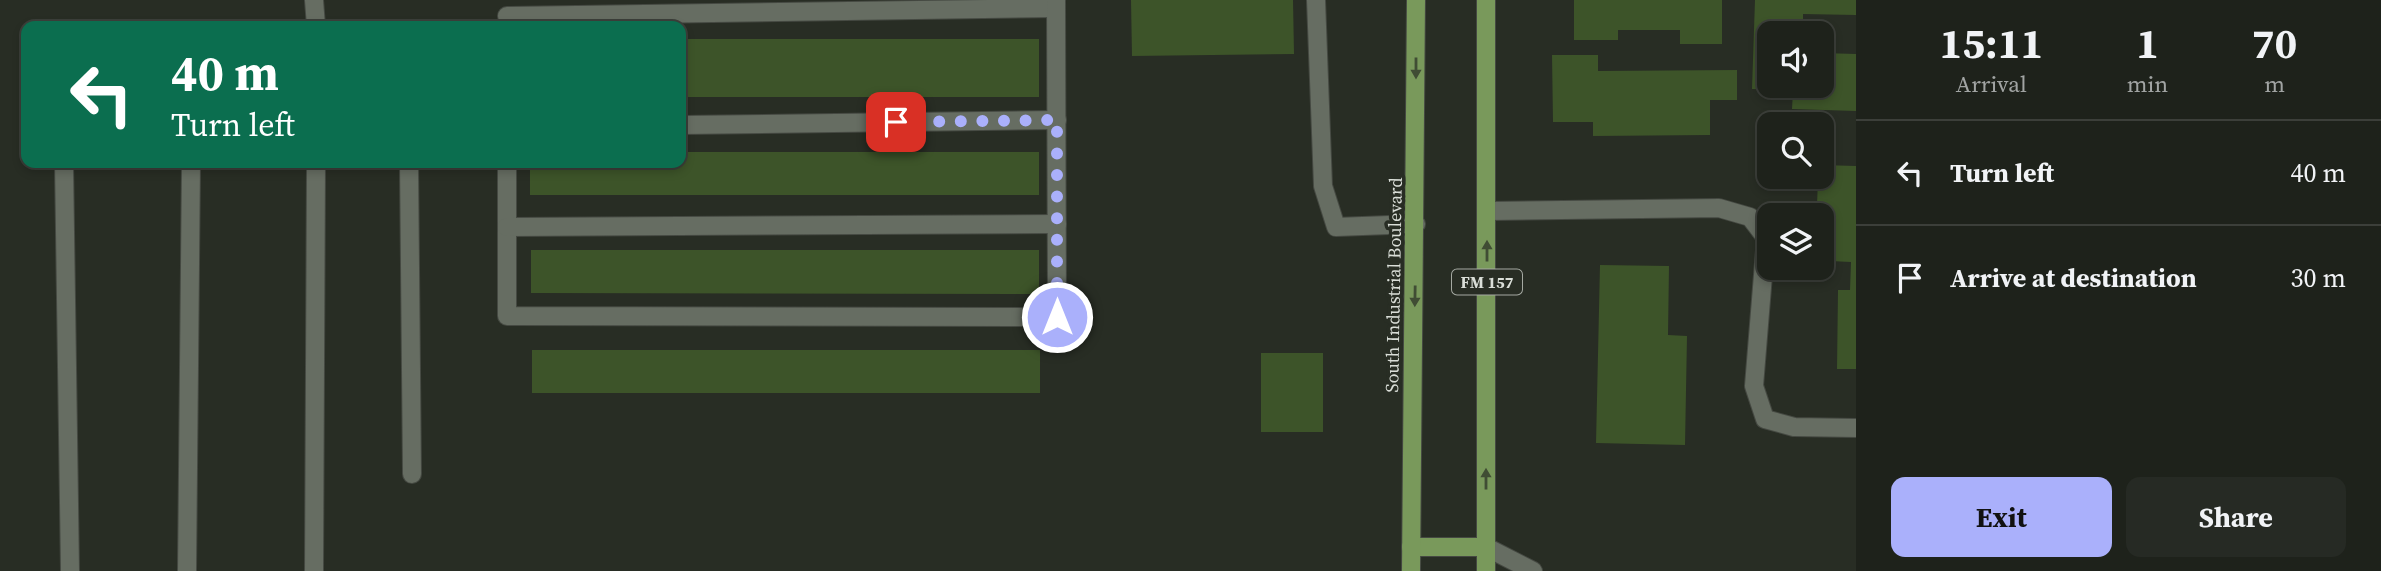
<!DOCTYPE html>
<html lang="en">
<head>
<meta charset="utf-8">
<style>
  :root { --surface:#1e221b; --page:#262a24; --text:#f1f3f6; --muted:#a1a4a3; --line:#3c3f3a; --accent:#aab0fb }
  body { margin:0; font-family:"Source Serif 4",serif; background:var(--page); color:var(--text); height:100vh; display:flex; flex-direction:column; font-size:26px; white-space:nowrap }
  * { box-sizing:border-box; margin:0 }
  p { font-size:23px; color:var(--muted) }
  .icon { flex:none; width:38px; height:38px; fill:none; stroke:currentColor; stroke-width:2; stroke-linecap:round; stroke-linejoin:round }
  .map { position:relative; flex:1; overflow:hidden }
  .drawer { display:flex; flex-direction:column; background:var(--surface); width:525px }
  .drawer>* { flex:none }
  .top-card { position:absolute; left:21px; top:21px; width:665px; height:147px; border-radius:14px; box-shadow:0 4px 10px #0003,0 0 0 2px var(--line); background:#0b6e4f; color:#fff; overflow:hidden }
  .buttons { position:absolute; left:1757px; top:21px; display:grid; gap:14px }
  .buttons a { display:grid; place-items:center; width:77px; height:77px; border-radius:14px; background:var(--surface); box-shadow:0 4px 10px #0003,0 0 0 2px var(--line); font-size:35px }
  .pin { position:absolute; display:grid; place-items:center; width:60px; height:60px; color:#fff; margin:-30px; border-radius:14px; box-shadow:0 4px 10px #0006 }
  .me { position:absolute; width:77px; margin:-38px; rotate:0deg; stroke-linejoin:round; filter:drop-shadow(0 0 5px #0008) }
  .turn { display:flex; align-items:center; gap:24px; height:147px; padding:0 35px; font-size:32px }
  .turn .icon { width:91px; height:91px; stroke-width:2.5 }
  .turn b { display:block; font-size:49px; line-height:60px }
  .eta { display:flex; justify-content:space-evenly; align-items:center; height:119px; text-align:center }
  .eta b { font-size:42px; font-weight:700; line-height:49px }
  .action { display:flex; gap:14px; margin-top:auto; padding:14px 35px }
  .action a { flex:1; height:80px; border-radius:14px; background:var(--accent); color:#111; font-size:28px; font-weight:700; line-height:80px; text-align:center }
  .action a+a { background:var(--page); color:var(--text) }
  ul { padding:0; list-style:none }
  li { display:flex; align-items:center; gap:21px; height:105px; padding:0 35px; border-top:2px solid var(--line) }
  li div { flex:1 }
  li b { display:block; font-size:26px }
  li em { font-style:normal }
  main { display:flex; flex:1; min-height:0 }
  .map>svg:first-child { display:block }
</style>
</head>
<body>
<main>
<div class="map">
<svg width="1856" height="571" viewBox="0 0 1856 571">
  <rect width="100%" height="100%" fill="#282d24"/>
  <!-- building -->
  <g fill="#3d5429">
    <polygon points="1131,0 1293,0 1294,54 1132,56"/>
    <polygon points="1574,0 1722,0 1722,44 1680,44 1680,30 1618,30 1618,40 1574,40"/>
    <polygon points="1755,0 1856,0 1856,15 1803,14 1803,33 1769,33 1769,86 1822,86 1822,53 1856,54 1856,111 1792,109 1793,90 1752,89"/>
    <rect x="681" y="39" width="358" height="58"/>
    <polygon points="1552,55 1598,55 1598,71 1737,70 1737,100 1710,100 1710,135 1593,136 1593,122 1553,122"/>
    <polygon points="681,152 1039,152 1039,195 530,195 530,163 681,163"/>
    <polygon points="1822,165 1856,166 1856,369 1837,369 1838,290 1850,290 1851,262 1830,261 1831,206 1817,206 1818,177 1822,177"/>
    <polygon points="531,250 1039,250 1039,294 531,293"/>
    <polygon points="1600,265 1669,266 1668,335 1687,336 1685,445 1596,443"/>
    <rect x="532" y="350" width="508" height="43"/>
    <rect x="1261" y="353" width="62" height="79"/>
  </g>
  <g fill="none" stroke-linecap="round" stroke-linejoin="round">
    <!-- minor casing -->
    <g stroke="#454942" stroke-width="20">
      <g id="minor">
        <polyline points="314,0 316,26"/>
        <polyline points="1316,0 1323,186 1336,227 1416,224"/>
        <polyline points="507,16 1056,8"/>
        <polyline points="681,125 1057,120"/>
        <polyline points="64,163 70,571"/>
        <polyline points="409,163 412,474"/>
        <polyline points="507,163 507,316 1057,317 1056,0"/>
        <polyline points="1488,211 1719,208 1750,217 1766,238 1754,386 1765,419 1794,427 1856,428"/>
        <polyline points="507,227 1057,224"/>
        <polyline points="1486,547 1533,571"/>
        <polyline points="187,571 191,163"/>
        <polyline points="314,571 316,163"/>
      </g>
    </g>
    <!-- major casing -->
    <g stroke="#454942" stroke-width="20">
      <g id="major">
        <polyline points="1411,547 1486,547"/>
        <polyline points="1411,571 1416,0"/>
        <polyline points="1486,571 1486,0"/>
      </g>
    </g>
    <!-- minor -->
    <use href="#minor" stroke="#666d62" stroke-width="18"/>
    <!-- major -->
    <use href="#major" stroke="#79995b" stroke-width="18"/>
  </g>
  <!-- one-way arrows -->
  <defs><path id="oneway-solid" d="M-6-.8H1V-3.2L6.5 0L1 3.2V.8H-6Z" transform="scale(1.75)"/></defs>
  <g fill="#404d34">
    <use href="#oneway-solid" transform="translate(1416 68) rotate(90)"/>
    <use href="#oneway-solid" transform="translate(1487 251) rotate(-90)"/>
    <use href="#oneway-solid" transform="translate(1415 296) rotate(91)"/>
    <use href="#oneway-solid" transform="translate(1486 479) rotate(-90)"/>
  </g>
  <g fill="none" stroke-linecap="round" stroke-linejoin="round">
    <!-- route -->
    <polyline stroke="#aab0fb" stroke-width="12" stroke-dasharray="0 21.6" points="896,122 1057,120 1057,317"/>
  </g>
  <g text-anchor="middle" stroke-width="7" stroke-linejoin="round" paint-order="stroke">
    <!-- shield labels -->
    <rect fill="#282d24" stroke="#a5a9a2" stroke-width="2" x="1452" y="269.5" width="70" height="25" rx="5"/>
    <g font-size="16" font-weight="bold" fill="#daded8">
      <text x="1487" y="288">FM 157</text>
    </g>
    <!-- street labels -->
    <g font-size="18" fill="#daded8" stroke="#282d24">
      <text transform="translate(1394 285) rotate(-89)" y="6">South Industrial Boulevard</text>
    </g>
  </g>
</svg>
<div class="buttons">
<a><svg class="icon" aria-label="sound" viewBox="0 0 24 24"><path d="M4 9h4l5-4v14l-5-4H4zM17 9q2 3 0 6"/></svg></a>
<a><svg class="icon" aria-label="search" viewBox="0 0 24 24"><circle cx="10" cy="10" r="6"/><path d="M15 15l6 6"/></svg></a>
<a><svg class="icon" aria-label="layers" viewBox="0 0 24 24"><path d="M12 4l9 5-9 5-9-5zM3 14l9 5 9-5"/></svg></a>
</div>
<div class="pin" style="left:896px;top:122px;background:#d93025"><svg class="icon" aria-label="arrive" viewBox="0 0 24 24"><path d="M6 21V4h12l-3 4 3 4H6"/></svg></div>
<svg class="me" style="left:1057px;top:317px" viewBox="-20 -20 40 40"><circle r="17" fill="#aab0fb" stroke="#fff" stroke-width="3"/><path d="M0-11L8 9 0 5-8 9z" fill="#fff"/></svg>
<div class="top-card">
<div class="turn"><svg class="icon" aria-label="left" viewBox="0 0 24 24"><path d="M17 20v-9H6M10 6l-5 5 5 5"/></svg><div><b>40 m</b>Turn left</div></div>
</div>
</div>
<section class="drawer">
<div class="eta">
<div><b>15:11</b><p>Arrival</p></div>
<div><b>1</b><p>min</p></div>
<div><b>70</b><p>m</p></div>
</div>
<ul>
<li><svg class="icon" aria-label="left" viewBox="0 0 24 24"><path d="M17 20v-9H6M10 6l-5 5 5 5"/></svg><div><b>Turn left</b></div><em>40 m</em></li>
<li><svg class="icon" aria-label="arrive" viewBox="0 0 24 24"><path d="M6 21V4h12l-3 4 3 4H6"/></svg><div><b>Arrive at destination</b></div><em>30 m</em></li>
</ul>
<div class="action"><a>Exit</a><a>Share</a></div>
</section>
</main>
</body>
</html>
